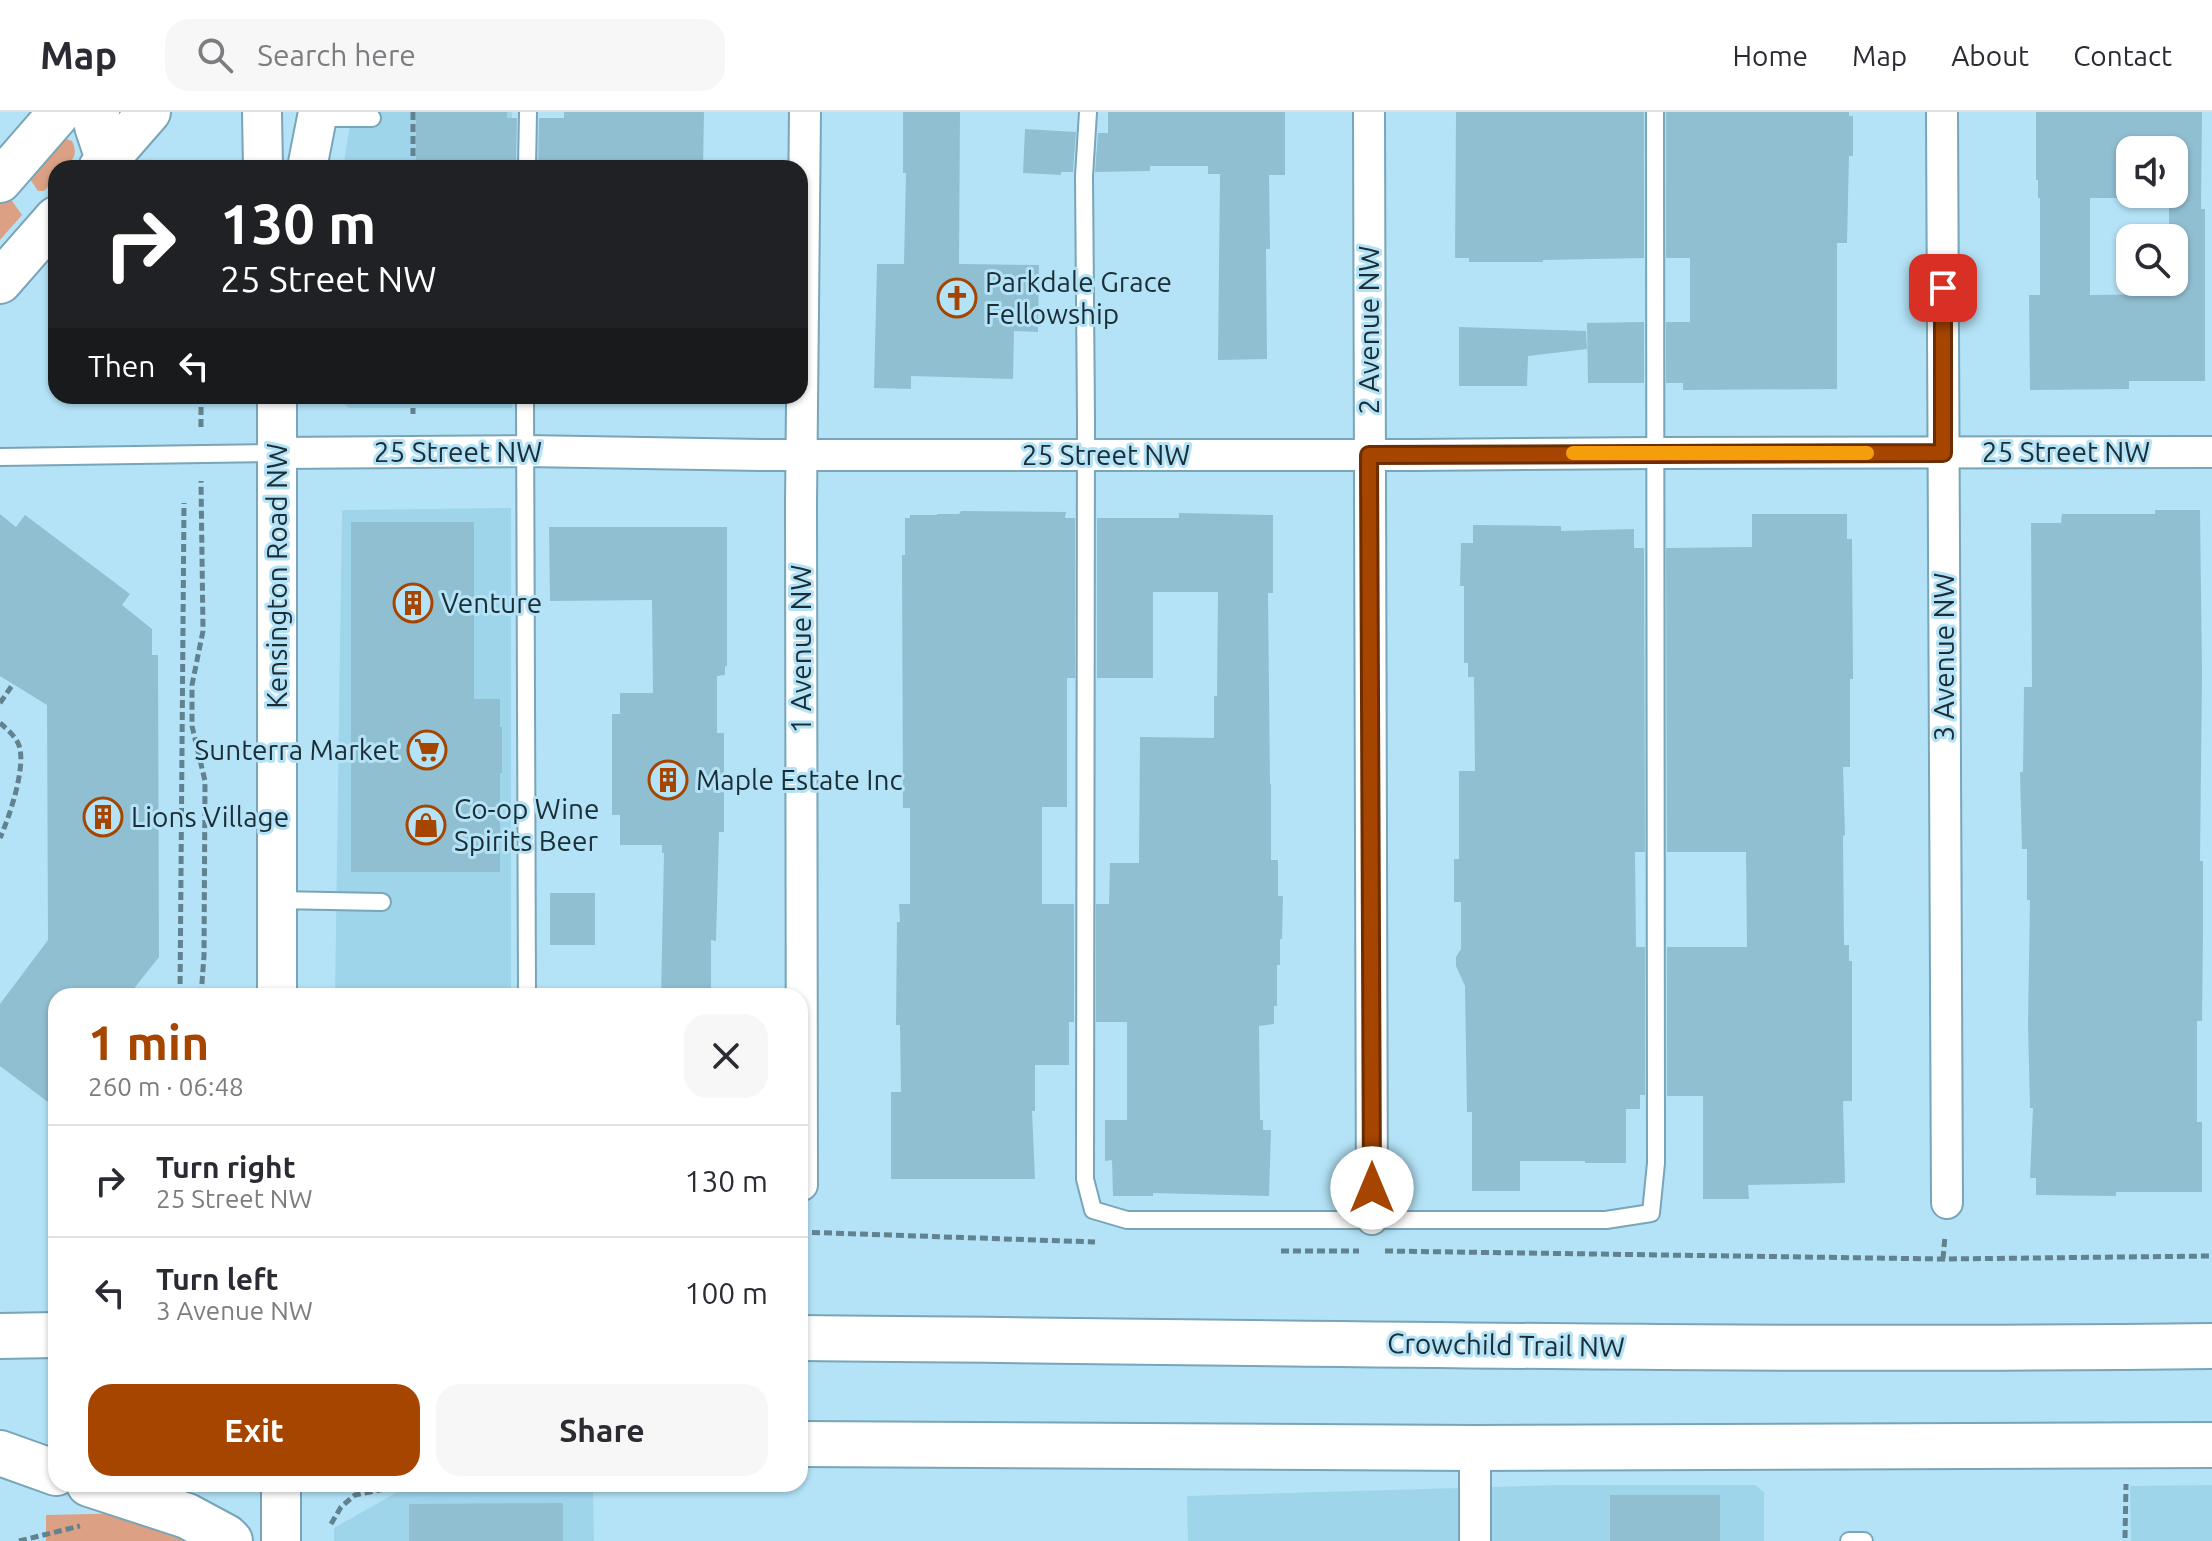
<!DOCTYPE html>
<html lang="en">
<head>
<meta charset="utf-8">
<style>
  :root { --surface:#fff; --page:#f7f7f7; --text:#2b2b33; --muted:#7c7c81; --line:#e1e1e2; --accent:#a64500 }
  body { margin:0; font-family:Ubuntu,sans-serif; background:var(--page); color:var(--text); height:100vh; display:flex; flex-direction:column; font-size:30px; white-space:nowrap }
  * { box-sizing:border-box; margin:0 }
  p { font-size:26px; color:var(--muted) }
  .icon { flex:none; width:44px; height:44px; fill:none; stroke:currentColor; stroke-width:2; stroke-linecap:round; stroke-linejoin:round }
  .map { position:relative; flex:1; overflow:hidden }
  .side { position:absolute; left:48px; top:876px; width:760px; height:504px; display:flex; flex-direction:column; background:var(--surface); border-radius:24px; box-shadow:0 2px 6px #0004 }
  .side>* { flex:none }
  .hud { position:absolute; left:48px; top:48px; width:760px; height:244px; border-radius:24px; box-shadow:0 2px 6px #0004; background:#202124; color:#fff; overflow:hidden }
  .buttons { position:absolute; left:2116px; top:24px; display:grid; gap:16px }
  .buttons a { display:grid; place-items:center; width:72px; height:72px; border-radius:16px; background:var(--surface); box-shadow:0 2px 6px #0004; font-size:40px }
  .pin { position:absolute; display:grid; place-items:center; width:68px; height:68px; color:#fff; margin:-34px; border-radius:16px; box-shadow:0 4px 12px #0006 }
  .me { position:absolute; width:88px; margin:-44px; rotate:0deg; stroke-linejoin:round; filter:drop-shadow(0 0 6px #0008) }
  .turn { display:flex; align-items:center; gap:28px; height:168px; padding:0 40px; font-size:36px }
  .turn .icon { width:104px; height:104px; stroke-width:2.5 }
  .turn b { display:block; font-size:56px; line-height:68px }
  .then { display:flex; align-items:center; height:76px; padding:0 40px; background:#0003; gap:16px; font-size:30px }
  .round { display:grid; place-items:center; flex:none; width:84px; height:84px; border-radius:24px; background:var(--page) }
  .headline { display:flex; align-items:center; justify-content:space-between; height:136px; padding:0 40px }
  h1 { font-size:48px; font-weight:700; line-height:60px; color:var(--accent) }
  .button { display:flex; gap:16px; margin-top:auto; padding:16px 40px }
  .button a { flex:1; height:92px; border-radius:24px; background:var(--accent); color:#fff; font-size:32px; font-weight:700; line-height:92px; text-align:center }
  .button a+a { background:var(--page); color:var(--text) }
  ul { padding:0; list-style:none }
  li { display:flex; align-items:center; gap:24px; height:112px; padding:0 40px; border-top:2px solid var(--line) }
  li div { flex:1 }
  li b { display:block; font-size:30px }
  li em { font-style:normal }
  header { display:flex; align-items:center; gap:48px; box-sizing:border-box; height:112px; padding:0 40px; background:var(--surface); border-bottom:2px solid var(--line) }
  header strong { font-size:38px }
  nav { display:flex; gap:44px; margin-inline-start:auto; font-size:28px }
  .search { width:560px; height:72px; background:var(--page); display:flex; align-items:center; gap:20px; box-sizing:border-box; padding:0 28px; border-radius:24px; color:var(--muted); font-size:30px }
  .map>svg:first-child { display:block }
</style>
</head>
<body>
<header>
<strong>Map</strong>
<div class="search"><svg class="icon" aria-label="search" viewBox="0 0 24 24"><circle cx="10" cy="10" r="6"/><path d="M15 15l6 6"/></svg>Search here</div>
<nav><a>Home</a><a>Map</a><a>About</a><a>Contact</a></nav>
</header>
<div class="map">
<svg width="2212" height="1429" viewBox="0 0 2212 1429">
  <rect width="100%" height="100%" fill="#b4e3f7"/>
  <!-- built -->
  <g fill="#9fd5eb">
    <polygon points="352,0 512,0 512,56 343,56"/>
    <polygon points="334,284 512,284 512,296 349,296"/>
    <polygon points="511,396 511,884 335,884 342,398"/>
    <polygon points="1559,1373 1755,1373 1764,1380 1764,1429 1188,1429 1187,1384"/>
    <polygon points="2212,1373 2212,1429 2131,1429 2130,1374"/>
    <polygon points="399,1379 593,1379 594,1429 334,1429 334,1416"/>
  </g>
  <!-- green -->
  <g fill="#dca185">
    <path d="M61 25 72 29C78 41 74 47 65 56H56V66L44 79H38L26 61Z"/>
    <polygon points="5,85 10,86 22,103 0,128 0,92"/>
    <polygon points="137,1401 191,1429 46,1429 46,1403"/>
  </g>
  <!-- building -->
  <g fill="#91bfd2" fill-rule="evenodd">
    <polygon points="416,0 507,0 507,6 517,6 516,56 416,56"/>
    <polygon points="564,0 704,0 703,56 538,56 539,6 564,6"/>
    <polygon points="903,0 960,0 959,152 1039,153 1038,220 1014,219 1013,267 911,264 911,277 874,276 877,152 904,152 906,61 903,61"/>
    <polygon points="1108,0 1285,0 1285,63 1269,63 1270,137 1266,137 1267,247 1218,248 1220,62 1208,62 1208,54 1150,54 1150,59 1095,60 1098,21 1108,21"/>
    <polygon points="1456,0 1644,0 1644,146 1543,148 1543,150 1469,150 1469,146 1455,146"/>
    <polygon points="1666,0 1849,0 1849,4 1853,4 1853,44 1849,44 1847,131 1837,131 1837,277 1683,278 1683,271 1666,271 1666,210 1690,210 1690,146 1666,146"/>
    <path d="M2036 0H2202L2201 97H2205V269H2129V277L2030 278 2029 183H2040V86H2038V68H2036ZM2130 38H2174V82H2130ZM2090 86H2169V126H2174V170H2169V182L2090 183Z"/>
    <polygon points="1025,17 1076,20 1073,60 1061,60 1061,63 1023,61"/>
    <polygon points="1644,210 1644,271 1588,271 1587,211"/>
    <polygon points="1459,215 1586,219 1587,237 1528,244 1527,274 1459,274"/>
    <polygon points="2155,398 2200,398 2202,561 2200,749 2203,749 2203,820 2202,909 2197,909 2197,1010 2202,1010 2202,1080 2116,1080 2116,1084 2036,1083 2036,1066 2030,1066 2033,996 2030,996 2028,912 2030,788 2027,788 2027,737 2022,737 2020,660 2023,660 2024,575 2032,575 2031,411 2061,411 2062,402 2155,402"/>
    <polygon points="961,399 1066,400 1065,406 1075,406 1075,566 1067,566 1067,695 1042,695 1042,792 1074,792 1074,910 1069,910 1069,953 1035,953 1035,999 1032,999 1035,1067 891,1067 891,980 901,980 900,913 896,913 897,810 900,810 899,792 910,792 910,696 903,696 902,443 905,443 905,406 910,406 910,403 937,403 937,402 959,402"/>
    <polygon points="1179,401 1273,403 1273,481 1268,481 1270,672 1271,672 1271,748 1278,748 1278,784 1283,784 1282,827 1280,827 1280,853 1277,853 1277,894 1274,894 1274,912 1259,914 1260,1008 1263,1008 1263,1018 1271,1018 1269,1084 1153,1081 1153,1084 1113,1084 1112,1048 1105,1049 1105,1008 1127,1008 1127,910 1096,910 1096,792 1109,792 1110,751 1139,751 1140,625 1214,626 1214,584 1217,584 1218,480 1153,480 1153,566 1097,566 1097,406 1179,406"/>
    <polygon points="0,402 16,415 25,403 130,482 122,493 152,517 152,543 158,543 159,845 128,884 56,884 56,996 0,954 0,892 48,828 47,593 0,564"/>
    <polygon points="1752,402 1847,402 1847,427 1852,427 1853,567 1850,567 1850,655 1843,655 1845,723 1843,724 1844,833 1849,833 1849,849 1852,849 1852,989 1843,989 1845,1071 1748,1073 1749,1087 1703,1087 1703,984 1667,984 1667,835 1747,835 1746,740 1667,740 1666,436 1752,435"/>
    <polygon points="351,410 474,410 474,587 500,587 500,615 502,615 502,661 500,661 500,760 351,760"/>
    <polygon points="1473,413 1561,414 1561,419 1634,417 1634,436 1644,436 1645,740 1635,740 1636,835 1645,835 1645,983 1640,983 1640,997 1626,997 1626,1051 1585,1051 1585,1049 1520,1049 1520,1079 1472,1079 1472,1000 1467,1000 1465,874 1456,854 1456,845 1461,837 1461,790 1454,790 1454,747 1459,747 1459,659 1475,659 1474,565 1468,565 1468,551 1464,551 1464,474 1460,474 1461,431 1473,431"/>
    <polygon points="549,415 727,415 727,554 725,554 725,563 717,564 717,621 724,621 724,720 719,720 716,829 711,828 711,884 661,884 664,741 662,741 662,733 620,733 620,703 612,703 612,602 620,602 620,581 653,581 652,488 550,489"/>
    <rect x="550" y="781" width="45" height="52"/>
    <rect x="1610" y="1383" width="110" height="46"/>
    <polygon points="563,1391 563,1429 409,1429 409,1392"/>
  </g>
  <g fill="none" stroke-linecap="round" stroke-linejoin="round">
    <!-- service casing -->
    <g stroke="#78a5b7" stroke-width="20">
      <g id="service">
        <polyline points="1088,0 1084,64 1086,306 1085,1067 1093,1098 1127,1108 1606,1108 1651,1101 1656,1051 1655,0"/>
        <polyline points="317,6 372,6"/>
        <polyline points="527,56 528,0"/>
        <polyline points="525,284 527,884"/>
        <polyline points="0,345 278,341"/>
        <polyline points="276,788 382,790"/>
        <polyline points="1849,1429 1864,1429"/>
      </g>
    </g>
    <!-- minor casing -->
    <g stroke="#78a5b7" stroke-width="34">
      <g id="minor">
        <polyline points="1369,0 1372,1107"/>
        <polyline points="1942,0 1947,1091"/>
        <polyline points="278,341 526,339 761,343 1415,343 1655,341 2212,340"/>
        <polyline points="802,1073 801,391 805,0"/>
        <polyline points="1475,1336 1475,1429"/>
      </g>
    </g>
    <!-- tertiary casing -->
    <g stroke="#78a5b7" stroke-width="42">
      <g id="tertiary">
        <polyline points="262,0 263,56"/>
        <polyline points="307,56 318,0"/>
        <polyline points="277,284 277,884"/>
        <polyline points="281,1372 281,1429"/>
      </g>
    </g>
    <!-- secondary casing -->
    <g stroke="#78a5b7" stroke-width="46">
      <g id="secondary">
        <polyline points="98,0 96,14 110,56"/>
        <polyline points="100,56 149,0"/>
        <polyline points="0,69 60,0"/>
        <polyline points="0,170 56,106"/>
      </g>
    </g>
    <!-- trunk casing -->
    <g stroke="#78a5b7" stroke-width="48">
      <g id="trunk">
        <path d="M800 1226C1271 1230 1741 1240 2212 1234"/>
        <polyline points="800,1332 1475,1336 2212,1333"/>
      </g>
    </g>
    <!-- motorway casing -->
    <g stroke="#78a5b7" stroke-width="48">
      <g id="motorway">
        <polyline points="0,1224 56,1223"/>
        <polyline points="0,1341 56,1361"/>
        <polyline points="89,1372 187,1404 226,1425 230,1429"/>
      </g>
    </g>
    <!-- path -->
    <g stroke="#62828f" stroke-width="5" stroke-dasharray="8 4" stroke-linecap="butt">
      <polyline points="413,0 413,52"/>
      <polyline points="413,284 413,302"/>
      <polyline points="201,315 201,284"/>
      <polyline points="0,591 13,572"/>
      <path d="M0 611C6 616 14 623 18 631 28 651 9 706 0 726"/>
      <polyline points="180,884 184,391"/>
      <polyline points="201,884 204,844 205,669 192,614 192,573 203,519 201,369"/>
      <polyline points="800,1120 1095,1130"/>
      <polyline points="1281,1139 1359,1139"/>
      <polyline points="1385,1139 1943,1147 2212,1144"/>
      <polyline points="1943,1147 1945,1124"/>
      <polyline points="331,1412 341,1395 355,1383 385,1377 547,1376"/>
      <polyline points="2125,1426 2126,1372"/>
      <polyline points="19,1429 80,1414"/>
    </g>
    <!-- service -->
    <use href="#service" stroke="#fff" stroke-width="16"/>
    <!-- minor -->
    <use href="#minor" stroke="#fff" stroke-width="30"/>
    <!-- tertiary -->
    <use href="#tertiary" stroke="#fff" stroke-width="38"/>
    <!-- secondary -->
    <use href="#secondary" stroke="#fff" stroke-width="42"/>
    <!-- trunk -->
    <use href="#trunk" stroke="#fff" stroke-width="44"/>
    <!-- motorway -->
    <use href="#motorway" stroke="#fff" stroke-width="44"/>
  </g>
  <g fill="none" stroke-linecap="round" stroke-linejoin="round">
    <!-- route casing -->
    <g stroke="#6c2d00" stroke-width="20">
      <polyline id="route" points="1372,1076 1369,343 1943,341 1943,176"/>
    </g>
    <!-- route -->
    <use href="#route" stroke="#a64500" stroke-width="14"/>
    <!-- slow -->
    <polyline stroke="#f59e0b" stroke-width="14" points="1573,341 1867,341"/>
  </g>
  <!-- icons -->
  <defs>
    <g id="church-ring" transform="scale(2)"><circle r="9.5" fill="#b4e3f7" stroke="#a64500" stroke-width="1.5"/><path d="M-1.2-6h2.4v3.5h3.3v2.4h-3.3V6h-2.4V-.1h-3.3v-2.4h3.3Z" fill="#a64500"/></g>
    <g id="building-ring" transform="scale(2)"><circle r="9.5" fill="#b4e3f7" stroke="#a64500" stroke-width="1.5"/><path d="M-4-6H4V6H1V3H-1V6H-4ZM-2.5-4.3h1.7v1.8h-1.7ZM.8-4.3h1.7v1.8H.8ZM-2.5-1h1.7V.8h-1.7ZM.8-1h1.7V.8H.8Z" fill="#a64500"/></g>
    <g id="supermarket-ring" transform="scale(2)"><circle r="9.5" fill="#b4e3f7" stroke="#a64500" stroke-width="1.5"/><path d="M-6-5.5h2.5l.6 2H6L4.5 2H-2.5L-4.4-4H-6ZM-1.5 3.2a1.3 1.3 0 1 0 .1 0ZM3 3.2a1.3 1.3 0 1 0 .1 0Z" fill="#a64500"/></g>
    <g id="shop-ring" transform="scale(2)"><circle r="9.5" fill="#b4e3f7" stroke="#a64500" stroke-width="1.5"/><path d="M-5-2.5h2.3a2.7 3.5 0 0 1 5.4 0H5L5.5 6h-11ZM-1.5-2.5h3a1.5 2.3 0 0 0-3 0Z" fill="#a64500"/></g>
  </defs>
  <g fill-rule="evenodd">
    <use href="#church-ring" x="957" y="186"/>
    <use href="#building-ring" x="413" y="491"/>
    <use href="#supermarket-ring" x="427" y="638"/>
    <use href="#building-ring" x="668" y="668"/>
    <use href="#building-ring" x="103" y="705"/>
    <use href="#shop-ring" x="426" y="713"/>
  </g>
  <g text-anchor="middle" stroke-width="6" stroke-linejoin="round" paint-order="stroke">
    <!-- poi labels -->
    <g font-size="28" fill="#1b2e35" stroke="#b4e3f7" text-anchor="start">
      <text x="985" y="180">Parkdale Grace<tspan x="985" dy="32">Fellowship</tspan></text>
      <text x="441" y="501">Venture</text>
      <text x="399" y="648" text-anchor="end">Sunterra Market</text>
      <text x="696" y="678">Maple Estate Inc</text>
      <text x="454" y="707">Co-op Wine<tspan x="454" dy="32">Spirits Beer</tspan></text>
      <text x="131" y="715">Lions Village</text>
    </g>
    <!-- street labels -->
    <g font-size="28" fill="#1b2e35" stroke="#b4e3f7">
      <text transform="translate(1369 218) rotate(-90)" y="10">2 Avenue NW</text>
      <text x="458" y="350">25 Street NW</text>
      <text x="2066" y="350">25 Street NW</text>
      <text x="1106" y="353">25 Street NW</text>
      <text transform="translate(277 464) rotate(-90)" y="10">Kensington Road NW</text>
      <text transform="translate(801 537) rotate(-90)" y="10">1 Avenue NW</text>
      <text transform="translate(1944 545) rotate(-90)" y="10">3 Avenue NW</text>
      <text transform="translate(1506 1233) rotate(1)" y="10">Crowchild Trail NW</text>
    </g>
  </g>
</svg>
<div class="buttons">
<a><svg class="icon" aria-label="sound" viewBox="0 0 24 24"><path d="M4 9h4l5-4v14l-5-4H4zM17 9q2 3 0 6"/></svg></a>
<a><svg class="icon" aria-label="search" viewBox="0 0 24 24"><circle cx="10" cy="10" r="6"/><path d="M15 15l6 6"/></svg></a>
</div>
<div class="pin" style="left:1943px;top:176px;background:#d93025"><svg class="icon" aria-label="arrive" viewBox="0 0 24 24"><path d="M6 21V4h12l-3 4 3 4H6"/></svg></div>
<svg class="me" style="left:1372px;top:1076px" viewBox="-20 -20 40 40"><circle r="19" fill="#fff"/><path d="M0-13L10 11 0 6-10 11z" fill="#a64500"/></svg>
<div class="hud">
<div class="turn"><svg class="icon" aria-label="right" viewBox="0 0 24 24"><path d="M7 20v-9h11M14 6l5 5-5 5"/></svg><div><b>130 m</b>25 Street NW</div></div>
<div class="then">Then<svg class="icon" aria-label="left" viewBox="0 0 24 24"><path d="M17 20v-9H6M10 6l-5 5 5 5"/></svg></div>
</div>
<section class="side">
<div class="headline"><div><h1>1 min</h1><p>260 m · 06:48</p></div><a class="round"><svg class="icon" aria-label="close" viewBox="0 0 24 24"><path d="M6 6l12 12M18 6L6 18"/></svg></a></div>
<ul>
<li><svg class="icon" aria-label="right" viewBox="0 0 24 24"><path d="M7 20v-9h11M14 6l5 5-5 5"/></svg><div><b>Turn right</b><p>25 Street NW</p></div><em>130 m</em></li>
<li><svg class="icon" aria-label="left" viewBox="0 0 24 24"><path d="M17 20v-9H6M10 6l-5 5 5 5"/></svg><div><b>Turn left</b><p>3 Avenue NW</p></div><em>100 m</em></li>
</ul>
<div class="button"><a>Exit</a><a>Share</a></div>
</section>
</div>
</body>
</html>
